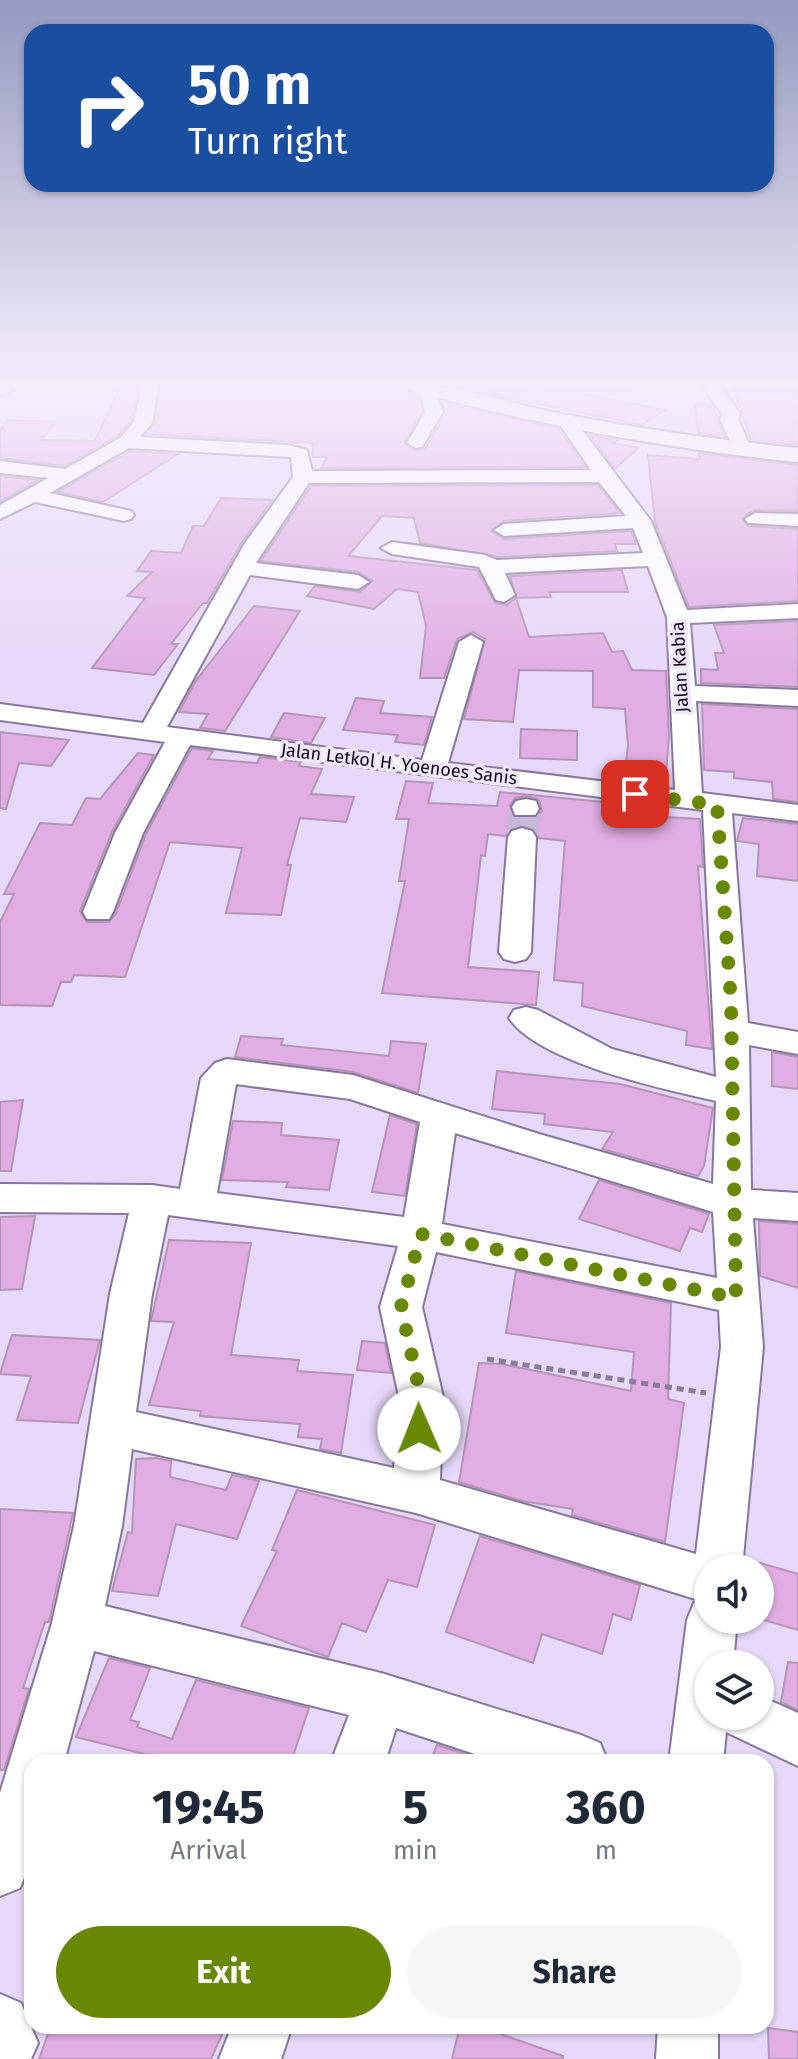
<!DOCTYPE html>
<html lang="en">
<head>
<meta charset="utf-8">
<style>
  :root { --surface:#fff; --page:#f6f6f7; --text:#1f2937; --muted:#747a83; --accent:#688804 }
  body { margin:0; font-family:"Fira Sans",sans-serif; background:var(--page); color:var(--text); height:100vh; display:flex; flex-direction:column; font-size:30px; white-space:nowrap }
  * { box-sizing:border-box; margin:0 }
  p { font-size:26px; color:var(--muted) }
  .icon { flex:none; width:44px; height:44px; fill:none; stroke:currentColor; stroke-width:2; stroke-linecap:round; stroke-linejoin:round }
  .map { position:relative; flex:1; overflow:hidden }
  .details { position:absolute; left:24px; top:1754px; width:750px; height:280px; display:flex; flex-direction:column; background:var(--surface); border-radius:24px; box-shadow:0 2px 6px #0004 }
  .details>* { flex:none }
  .hud { position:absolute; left:24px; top:24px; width:750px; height:168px; border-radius:24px; box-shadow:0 2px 6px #0004; background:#1a4fa0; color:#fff; overflow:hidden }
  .buttons { position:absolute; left:694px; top:1554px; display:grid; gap:16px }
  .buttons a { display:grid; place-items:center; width:80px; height:80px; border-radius:50%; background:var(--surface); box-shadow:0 2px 6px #0004; font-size:40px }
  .pin { position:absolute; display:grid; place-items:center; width:68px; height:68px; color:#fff; margin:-34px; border-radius:16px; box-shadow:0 4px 12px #0006 }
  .me { position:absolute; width:88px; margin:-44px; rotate:359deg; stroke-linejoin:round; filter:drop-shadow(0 0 6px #0008) }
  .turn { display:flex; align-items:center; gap:28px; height:168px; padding:0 32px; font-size:36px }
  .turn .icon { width:104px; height:104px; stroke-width:2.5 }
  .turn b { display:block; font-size:56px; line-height:68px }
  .eta { display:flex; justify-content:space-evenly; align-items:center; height:136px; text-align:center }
  .eta b { font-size:48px; font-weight:700; line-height:56px }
  .action { display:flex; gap:16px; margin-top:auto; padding:16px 32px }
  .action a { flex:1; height:92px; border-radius:48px; background:var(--accent); color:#fff; font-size:32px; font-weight:700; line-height:92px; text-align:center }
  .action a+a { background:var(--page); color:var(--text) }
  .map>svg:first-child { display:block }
</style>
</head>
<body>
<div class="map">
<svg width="798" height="2059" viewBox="0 0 798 2059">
  <rect width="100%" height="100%" fill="#e6d8f9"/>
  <!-- built -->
  <polygon fill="#e3cdfe" points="477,385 617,385 635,393 527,401 459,389"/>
  <!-- building -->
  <g fill="#e0aee3" stroke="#b595b7" stroke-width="2" fill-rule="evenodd">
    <polygon points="121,385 139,385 131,421 118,436 64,466 0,458 0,430 8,420 55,422 42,440 95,441"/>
    <polygon points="161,385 403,385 408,393 418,395 422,412 404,442 415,451 425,449 446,414 442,402 559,429 585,467 321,468 327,457 313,457 313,443 146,434 155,423"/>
    <polygon points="445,385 471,385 507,397 538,385 665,410 642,425"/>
    <polygon points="733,387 798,387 798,445 751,440"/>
    <polygon points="695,405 712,405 725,437 698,433"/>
    <polygon points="590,435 618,440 613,443 638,448 615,469"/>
    <polygon points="130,451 178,454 103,502 58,492"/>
    <polygon points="699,453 798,465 798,511 755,510 742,518 748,526 798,529 798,601 689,607 655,522 648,455 700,459"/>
    <polygon points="0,476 38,480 0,502"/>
    <polygon points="598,485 620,513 504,521 491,531 504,539 631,531 636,544 615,544 617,551 498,557 420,543 414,518 382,516 348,556 477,570 495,603 506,605 516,598 529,637 603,633 612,652 623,651 632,670 666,671 669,735 665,786 624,781 628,745 625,709 593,707 593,671 519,670 513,722 464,719 485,639 473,632 457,639 444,678 420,678 426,626 418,592 397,589 374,609 307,596 315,586 360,592 372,581 358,572 261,561 311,486"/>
    <polygon points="221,498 272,500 242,542 207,603 203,603 171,644 178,644 154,675 92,668 145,598 127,596 152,572 137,571 151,551 181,553 193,526 204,526"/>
    <polygon points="622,570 628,592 549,592 551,597 516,598 510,576"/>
    <polygon points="254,606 300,611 225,731 200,728 208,714 179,712 195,682"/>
    <polygon points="798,621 798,687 701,683 701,669 718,670 715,653 724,653 714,625"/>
    <polygon points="356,698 384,701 380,713 432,717 424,745 395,742 398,735 343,730"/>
    <polygon points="702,704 798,709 798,802 773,799 772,782 734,778 734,772 704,770"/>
    <polygon points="284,713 325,718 311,743 271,737"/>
    <polygon points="521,729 577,731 577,760 520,758"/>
    <polygon points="0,732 69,740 51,766 19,763 6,809 0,808"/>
    <polygon points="192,748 213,751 208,759 257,763 260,757 301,762 299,766 322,769 311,794 354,797 346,822 300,818 287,865 291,865 281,915 226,913 242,848 170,842 125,977 74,975 71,982 61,982 52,1006 0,1005 0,922 14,894 4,894 40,823 72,825 86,798 100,799 138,753 154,755 112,832 80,911 87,922 109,922 116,913 146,834"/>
    <path d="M406 781 433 783 428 803 497 806 500 792 665 808V817L700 819 703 867 698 866 712 1049 686 1045 687 1031 582 1006 583 983 554 980 565 841 539 838 534 829 523 825 511 828 505 836 488 834 485 856 481 855 468 967 539 972 536 1005 382 993 405 881H399L409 819H396ZM527 796 539 800 542 811 535 818 513 817 510 805 515 798Z"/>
    <polygon points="743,818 798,824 798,881 757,876 759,844 737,841"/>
    <polygon points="241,1036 283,1039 281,1045 389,1056 391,1041 426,1044 418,1093 353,1072 235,1057"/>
    <polygon points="772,1052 798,1057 798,1089 772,1086"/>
    <polygon points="497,1071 620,1084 713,1108 704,1166 698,1176 602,1149 613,1132 544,1124 545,1114 492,1109"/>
    <polygon points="23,1100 11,1171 0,1171 0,1102"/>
    <polygon points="390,1115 417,1124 405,1196 372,1192"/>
    <polygon points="233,1121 282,1123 281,1135 339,1140 329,1190 286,1187 288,1182 222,1180"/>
    <polygon points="599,1180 709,1214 702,1232 690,1228 680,1251 579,1219"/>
    <polygon points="35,1216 22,1289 0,1290 0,1217"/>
    <polygon points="759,1221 798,1224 798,1288 760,1276"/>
    <polygon points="169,1240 251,1243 231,1355 299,1360 297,1371 353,1375 341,1453 320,1449 322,1439 298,1437 300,1424 200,1416 201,1411 149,1405 174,1322 151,1321"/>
    <polygon points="516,1271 671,1303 668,1399 684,1403 665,1542 572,1515 573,1509 522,1501 459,1482 479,1363 502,1364 631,1391 634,1352 506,1333"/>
    <polygon points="12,1335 100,1340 78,1423 17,1420 31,1376 0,1374"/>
    <polygon points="362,1341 385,1343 391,1373 357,1370"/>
    <polygon points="156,1458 171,1461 170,1477 226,1490 232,1475 259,1481 237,1539 176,1524 158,1596 112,1591 128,1532 132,1533 136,1459"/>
    <polygon points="297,1490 435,1525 417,1587 388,1580 366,1632 342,1623 328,1657 241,1626 277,1551 272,1550"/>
    <polygon points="0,1509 73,1513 49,1622 45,1622 23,1688 29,1689 4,1770 0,1770"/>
    <polygon points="480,1536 640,1585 631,1620 613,1614 602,1654 542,1634 533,1663 446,1632"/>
    <polygon points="760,1563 798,1574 798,1630 760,1619"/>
    <polygon points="109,1658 150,1668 130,1720 139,1722 137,1727 172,1739 196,1680 309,1708 291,1762 141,1762 144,1754 76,1737"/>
    <polygon points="788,1662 798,1663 798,1710 781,1702"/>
    <polygon points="437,1745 489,1762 430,1762"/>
    <polygon points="51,2026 226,2026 211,2059 39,2059"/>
    <polygon points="460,2026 478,2026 563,2056 563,2059 452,2059"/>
    <polygon points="768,2028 798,2032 798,2059 769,2059"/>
  </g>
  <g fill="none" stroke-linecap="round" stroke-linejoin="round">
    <!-- minor-tunnel-far1 -->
    <polyline stroke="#c6b9d7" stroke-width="25" stroke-dasharray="25 12" stroke-linecap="butt" points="524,814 525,809"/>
    <!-- minor-tunnel -->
    <polyline stroke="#c6b9d7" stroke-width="32" stroke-dasharray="32 16" stroke-linecap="butt" points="522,837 525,812"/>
    <!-- minor casing -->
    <g stroke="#88779d" stroke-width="4">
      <g id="minor">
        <path d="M142 385H158L152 423 140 437 288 445 307 450 312 471 591 470 558 422 567 417 573 418 651 521 687 610 798 604V618L690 623 695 686 798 690V706L696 701 702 793 798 805V821L732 813 748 1023 798 1032V1054L749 1045 751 1190 798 1193V1221L753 1218 763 1347 742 1568H708V1620H737L733 1664H708V1716H760V1696L798 1713V1766L726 1732 723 1762H669L687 1620 694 1603 702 1601 416 1513 132 1449 122 1526 105 1606 381 1673 581 1735 600 1743 608 1762H499L396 1728 385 1762H331L349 1715 94 1651 64 1762H32V1857L20 1888 0 1896V1793L52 1623 74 1526 110 1294 129 1213 0 1212V1184L152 1185 180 1189 201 1078 215 1063 227 1059 353 1075 539 1134 713 1184 716 1101C664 1089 539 1063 509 1018L514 1010 526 1007 538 1010 612 1049 716 1077 703 810 190 745 143 833 113 912 109 919H87L83 912 115 833 165 742 0 720V704L143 723 245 543 293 477 291 457H288L129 448 50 493 131 511 134 515 131 519 124 521 35 502 0 519V505L48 478 0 473V461L65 469 120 438 134 422ZM599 482 626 516 504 524 494 530 504 536 633 528 643 553 497 560 485 555 392 542 381 548 392 554 479 567 496 600 504 602 515 595 505 573 648 566 667 617 675 790 448 763 483 642 471 635 459 642 422 760 167 727 250 575 358 589 369 582 358 575 256 563 309 483ZM236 1084 350 1099 420 1122 404 1217 217 1193ZM455 1133 713 1212 717 1278 442 1224ZM168 1215 398 1246 380 1307 399 1397 394 1468 136 1412 152 1294ZM436 1252 719 1310 721 1347 696 1554 440 1480 443 1397 422 1307Z"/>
        <polygon points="418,385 432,385 443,412 422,447 416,448 407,443 425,412"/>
        <polygon points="702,385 719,385 740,414 738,419 752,450 750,454 736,454 720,419 722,414"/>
        <polygon points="0,386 10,387 12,391 0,396"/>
        <polygon points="755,513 798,514 798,526 748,523 745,519"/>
        <polygon points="526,799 536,801 539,809 535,815 515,815 512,807 516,801"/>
        <polygon points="522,828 532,831 536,837 531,952 526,959 515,962 504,959 499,952 508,837 512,831"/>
        <polygon points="0,1994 21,2003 38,2043 31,2059 0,2059"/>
        <polygon points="232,2026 292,2026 281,2059 219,2059"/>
        <polygon points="658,2026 718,2026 718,2059 656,2059"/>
      </g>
    </g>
    <!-- major casing -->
    <g stroke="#88779d" stroke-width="4">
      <path id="major" d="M406 385C459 385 510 404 562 414 640 429 719 440 798 448V462C666 449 537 425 409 390Z"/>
    </g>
    <!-- path -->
    <polyline stroke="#897e97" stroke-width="5" stroke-dasharray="7 5" stroke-linecap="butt" points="487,1359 706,1393"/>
    <!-- minor -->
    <use href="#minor" fill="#fff" fill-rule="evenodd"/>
    <!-- major -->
    <use href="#major" fill="#fff" fill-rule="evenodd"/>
  </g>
  <!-- sky -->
  <linearGradient id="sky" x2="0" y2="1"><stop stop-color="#9499be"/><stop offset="0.57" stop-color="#f4edfc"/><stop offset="1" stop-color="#f4edfc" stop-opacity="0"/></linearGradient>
  <rect width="798" height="673" fill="url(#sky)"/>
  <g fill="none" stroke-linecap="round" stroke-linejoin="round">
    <!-- route -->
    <polyline stroke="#688804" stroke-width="14" stroke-dasharray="0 25.2" points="419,1429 421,1397 401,1307 421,1234 736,1298 731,1001 717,805 635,794"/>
  </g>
  <g text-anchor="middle" stroke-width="7" stroke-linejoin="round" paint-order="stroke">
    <!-- far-street labels -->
    <g font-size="18" fill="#110a18" stroke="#f0e8fa">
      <text transform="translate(680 667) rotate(-93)" y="6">Jalan Kabia</text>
      <text transform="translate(399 764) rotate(7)" y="6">Jalan Letkol H. Yoenoes Sanis</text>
    </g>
  </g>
</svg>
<div class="buttons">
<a><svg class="icon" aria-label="sound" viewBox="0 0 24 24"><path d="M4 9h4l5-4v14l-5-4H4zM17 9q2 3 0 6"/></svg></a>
<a><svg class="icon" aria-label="layers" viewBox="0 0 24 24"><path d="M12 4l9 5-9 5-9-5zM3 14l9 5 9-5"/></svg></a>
</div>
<div class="pin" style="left:635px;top:794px;background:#d93025"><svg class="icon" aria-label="arrive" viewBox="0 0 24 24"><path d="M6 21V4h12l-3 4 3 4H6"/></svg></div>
<svg class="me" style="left:419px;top:1429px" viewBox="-20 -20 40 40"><circle r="19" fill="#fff"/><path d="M0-13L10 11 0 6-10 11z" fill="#688804"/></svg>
<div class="hud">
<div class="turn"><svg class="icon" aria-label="right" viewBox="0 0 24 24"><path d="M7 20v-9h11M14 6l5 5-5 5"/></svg><div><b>50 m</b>Turn right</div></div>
</div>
<section class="details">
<div class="eta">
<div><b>19:45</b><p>Arrival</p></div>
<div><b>5</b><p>min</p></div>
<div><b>360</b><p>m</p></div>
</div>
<div class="action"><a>Exit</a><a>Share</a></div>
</section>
</div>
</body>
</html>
